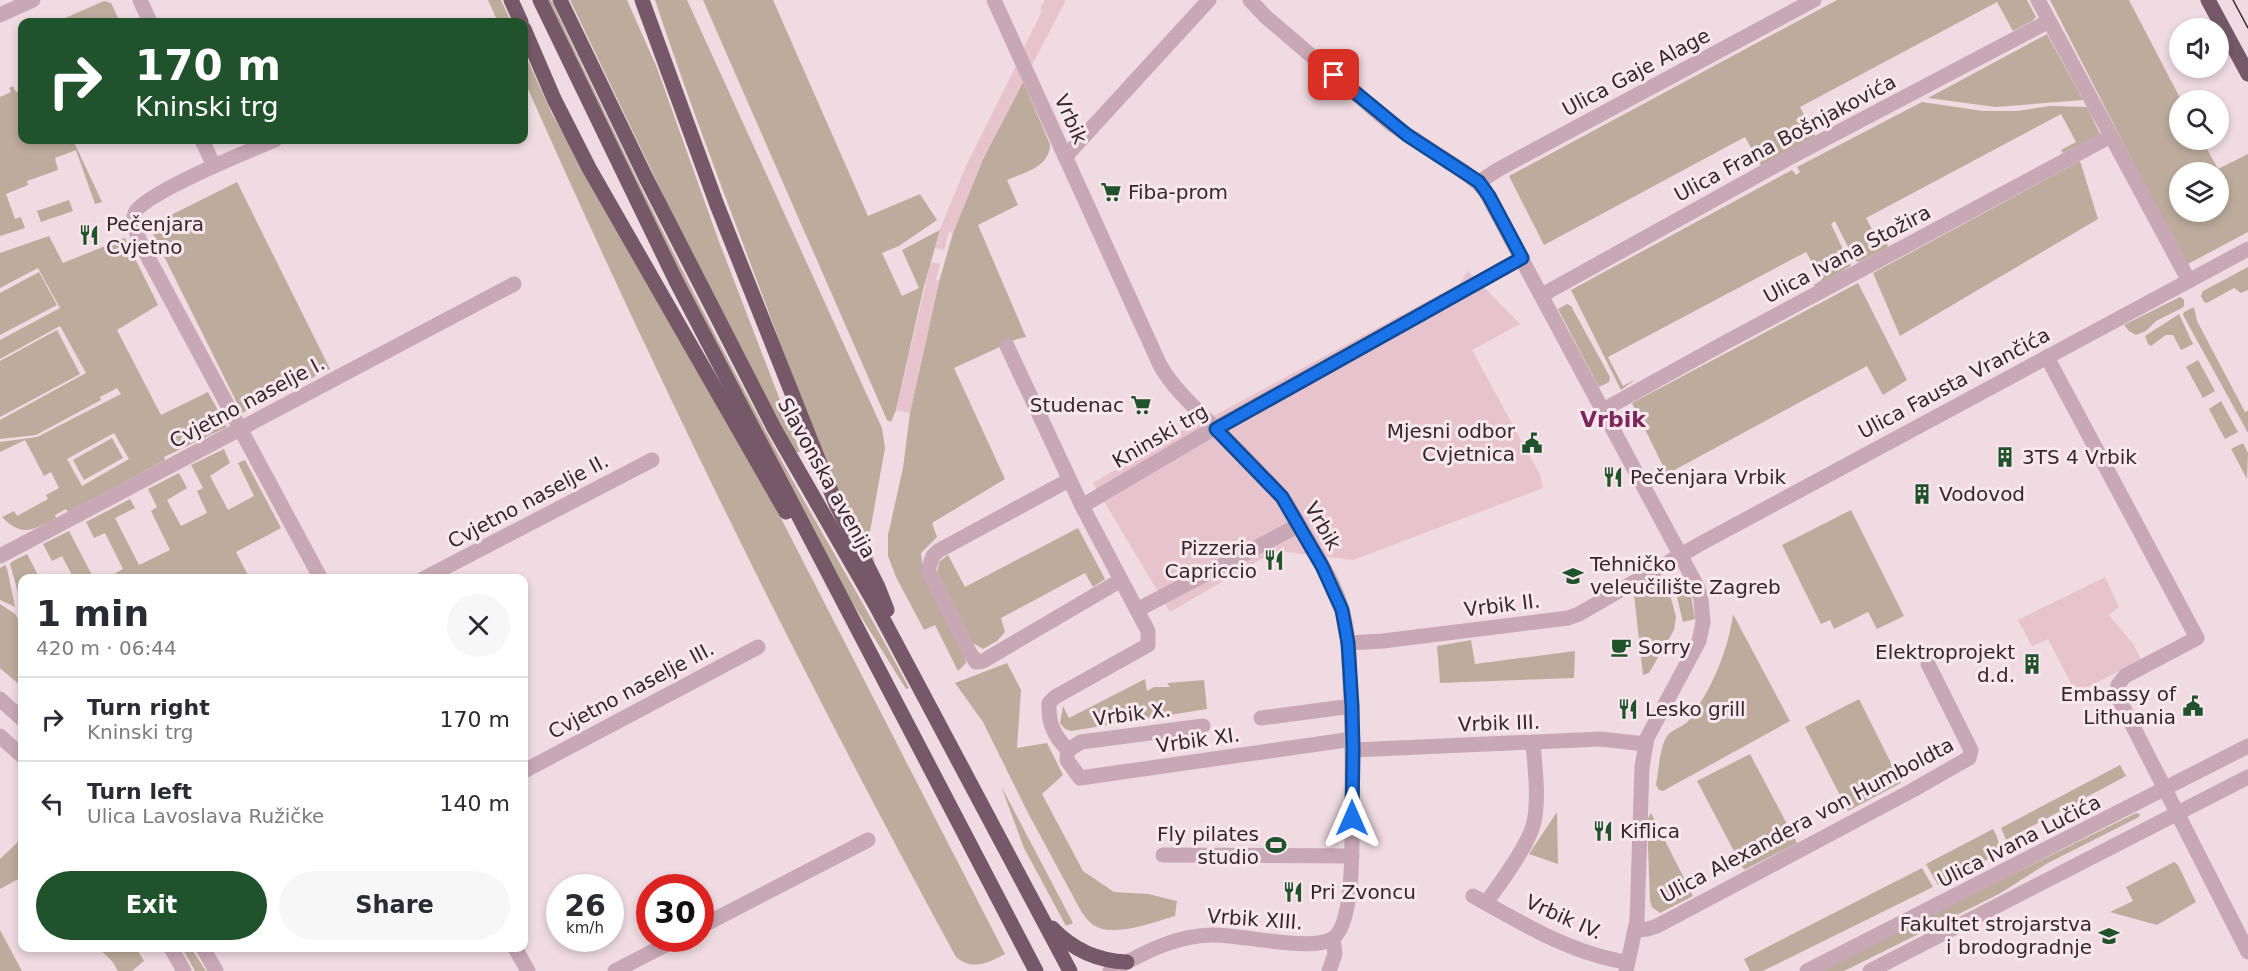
<!DOCTYPE html>
<html lang="en">
<head>
<meta charset="utf-8">
<style>
  :root { --surface:#fff; --page:#f7f7f7; --text:#2b2b33; --muted:#7c7c81; --line:#e1e1e2; --accent:#20522b }
  body { margin:0; font-family:"DejaVu Sans",sans-serif; background:var(--page); color:var(--text); height:100vh; display:flex; flex-direction:column; font-size:22px; white-space:nowrap }
  * { box-sizing:border-box; margin:0 }
  p { font-size:20px; color:var(--muted) }
  .icon { flex:none; width:33px; height:33px; fill:none; stroke:currentColor; stroke-width:2; stroke-linecap:round; stroke-linejoin:round }
  .map { position:relative; flex:1; overflow:hidden }
  .panel { position:absolute; left:18px; top:574px; width:510px; height:378px; display:flex; flex-direction:column; background:var(--surface); border-radius:12px; box-shadow:0 3px 9px #0003 }
  .panel>* { flex:none }
  .hud { position:absolute; left:18px; top:18px; width:510px; height:126px; border-radius:12px; box-shadow:0 3px 9px #0003; background:#20522b; color:#fff; overflow:hidden }
  .controls { position:absolute; left:2169px; top:18px; display:grid; gap:12px }
  .controls a { display:grid; place-items:center; width:60px; height:60px; border-radius:50%; background:var(--surface); box-shadow:0 3px 9px #0003; font-size:30px }
  .speed { position:absolute; left:546px; top:874px; display:flex; gap:12px; font-size:30px; font-weight:700; text-align:center }
  .speed>* { display:grid; place-content:center; width:78px; height:78px; border-radius:50%; background:var(--surface); box-shadow:0 3px 9px #0003; line-height:1 }
  .speed small { font-size:15px; font-weight:400 }
  .speed .limit { border:9px solid #d22; background:#fff; color:#111 }
  .pin { position:absolute; display:grid; place-items:center; width:51px; height:51px; color:#fff; margin:-26px; border-radius:12px; box-shadow:0 3px 9px #0006 }
  .me { position:absolute; width:66px; margin:-33px; rotate:0deg; stroke-linejoin:round; filter:drop-shadow(0 0 4px #0008) }
  .turn { display:flex; align-items:center; gap:21px; height:126px; padding:0 18px; font-size:27px }
  .turn .icon { width:78px; height:78px; stroke-width:2.5 }
  .turn b { display:block; font-size:42px; line-height:51px }
  .round { display:grid; place-items:center; flex:none; width:63px; height:63px; border-radius:32px; background:var(--page) }
  .overview { display:flex; align-items:center; justify-content:space-between; height:102px; padding:0 18px }
  h1 { font-size:36px; font-weight:700; line-height:45px }
  .action { display:flex; gap:12px; margin-top:auto; padding:12px 18px }
  .action a { flex:1; height:69px; border-radius:36px; background:var(--accent); color:#fff; font-size:24px; font-weight:700; line-height:69px; text-align:center }
  .action a+a { background:var(--page); color:var(--text) }
  ul { padding:0; list-style:none }
  li { display:flex; align-items:center; gap:18px; height:84px; padding:0 18px; border-top:2px solid var(--line) }
  li div { flex:1 }
  li b { display:block; font-size:22px }
  li em { font-style:normal }
  .map>svg:first-child { display:block }
</style>
</head>
<body>
<div class="map">
<svg width="2248" height="971" viewBox="0 0 2248 971">
  <rect width="100%" height="100%" fill="#efdbe1"/>
  <!-- green -->
  <g fill="#bdac9c" fill-rule="evenodd">
    <polygon points="488,0 501,0 511,22 498,22"/>
    <path d="M548 0H551C618 142 687 284 761 422 808 512 862 598 909 688L906 689 850 599 676 267Z"/>
    <polygon points="570,0 627,0 657,68 718,239 800,452 795,452 710,293"/>
    <path d="M655 0H687L882 428 885 448 869 537 875 564C831 488 803 403 772 321 732 214 691 108 655 0Z"/>
    <polygon points="703,0 773,0 868,216 920,194 937,220 899,246 882,253 902,296 919,288 902,250 940,230 923,290 896,410 891,422 887,420"/>
    <polygon points="1837,0 2027,0 2036,17 2032,21 2013,31 1997,2 1800,107 1815,136 1762,167 1745,137 1544,245 1509,176"/>
    <path d="M2050 0H2129L2181 100H2180V140H2202L2218 169 2248 154V232L2186 265ZM2180 172H2218V212H2180Z"/>
    <polygon points="104,1 111,3 120,22 56,22"/>
    <polygon points="2047,34 2083,100 1996,107 1928,98"/>
    <path d="M524 52 552 114 769 495 1005 954C988 963 972 971 956 957 800 671 656 378 524 80Z"/>
    <path d="M1023 82 1050 144C1050 167 1025 172 1007 180L1018 205 978 225 1026 337 1017 339 954 368 1005 479 932 523 937 537 921 553 923 571 965 659 966 663 958 671 935 625 924 630 896 577 888 556V535L903 468 910 413 939 282 953 233 983 159Z"/>
    <polygon points="13,86 16,92 22,89 22,140 73,140 102,202 95,204 76,150 55,158 58,170 27,181 28,185 6,194 15,219 21,217 25,228 0,236 0,97 11,92 9,88"/>
    <polygon points="1922,102 1983,111 2018,111 2050,106 2087,107 2100,134 2063,153 2061,150 2076,142 2061,114 1866,218 1881,246 1887,243 1888,247 1859,262 1855,261 1835,221 1831,224 1851,266 1815,287 1814,285 1822,280 1806,252 1608,357 1623,386 1636,379 1621,390 1571,290 1792,170 1796,175 1800,172 1797,167"/>
    <polygon points="2080,161 2098,219 1900,336 1873,273"/>
    <polygon points="237,182 330,369 242,413 149,226"/>
    <polygon points="69,200 73,211 41,222 37,211"/>
    <path d="M49 236 63 263 125 238 158 305 117 330 161 415 208 392 227 427 164 457 165 460 68 512 66 509 55 515 56 518C32 530 23 538 2 517L14 511 17 516 48 499 46 495 59 488 51 472 44 476 25 440 0 452V442L37 437 121 394 117 388 100 397 101 400 36 435 0 439V420L86 373 60 326 0 359V340L60 308 38 268 0 288V253ZM114 433 129 459 82 486 67 459Z"/>
    <polygon points="2248,267 2248,290 2241,293 2234,288 2207,303 2204,302 2201,296 2203,291"/>
    <polygon points="39,272 57,305 0,335 0,293"/>
    <polygon points="1858,283 1907,380 1883,395 1867,366 1667,474 1632,403"/>
    <polygon points="2180,297 2184,300 2184,306 2182,308 2156,321 2146,331 2136,335 2129,331 2124,325"/>
    <polygon points="1567,304 1571,306 1610,377 1609,382 1599,387 1558,309"/>
    <polygon points="2194,307 2197,321 2245,412 2248,411 2248,433 2183,315 2184,312"/>
    <polygon points="2179,314 2193,344 2181,350 2173,335 2166,335 2151,346 2148,344 2145,336"/>
    <polygon points="57,330 80,374 0,417 0,361"/>
    <polygon points="2198,360 2215,391 2203,398 2186,367"/>
    <polygon points="2221,401 2238,432 2225,439 2209,409"/>
    <polygon points="112,438 123,458 84,480 73,460"/>
    <polygon points="2243,443 2248,453 2247,479 2231,449"/>
    <polygon points="224,449 230,463 210,476 228,510 254,496 238,463 245,460 281,528 236,552 250,579 105,579 123,569 105,533 94,538 86,522 130,499 135,508 115,518 139,565 170,550 151,511 157,507 148,489 179,473 187,488 167,500 181,526 207,513 197,491 203,488 191,465"/>
    <polygon points="1851,510 1904,616 1877,629 1868,612 1834,629 1830,620 1821,624 1782,545"/>
    <polygon points="1078,528 1105,579 1093,587 1085,573 1001,618 1005,632 997,641 983,649 973,643 937,574 939,562 948,555 965,587"/>
    <polygon points="69,531 94,579 74,579 62,556 52,561 43,544"/>
    <polygon points="27,554 40,579 22,579 22,607 10,564 13,561"/>
    <polygon points="5,565 7,568 15,607 0,600 0,568"/>
    <polygon points="1683,575 1691,595 1695,619 1683,622 1673,581 1674,577"/>
    <polygon points="1660,583 1664,583 1668,587 1676,617 1674,630 1649,673 1643,675 1634,595"/>
    <polygon points="0,604 15,614 22,625 22,687 0,668"/>
    <path d="M1733 614 1790 721 1663 791 1659 790 1656 785C1659 770 1659 749 1667 736 1672 729 1684 727 1689 720 1712 688 1728 652 1733 614Z"/>
    <polygon points="1471,640 1475,664 1575,651 1574,678 1440,683 1437,646"/>
    <path d="M1007 663 1021 690 1017 748 1047 743 1063 775 1042 794 1083 871 1114 892 1148 894 1177 901 1175 916C1154 922 1111 939 1092 924 1088 921 1085 916 1082 913L1027 811 983 722 955 683Z"/>
    <polygon points="1145,679 1147,691 1154,687 1170,687 1167,683 1204,680 1207,709 1071,731 1065,729 1060,723 1063,706 1069,718"/>
    <polygon points="1859,699 1901,783 1848,811 1805,727"/>
    <polygon points="1750,754 1797,843 1744,870 1697,781"/>
    <polygon points="2120,765 2126,776 2006,840 2001,828"/>
    <polygon points="1001,786 1073,923 1066,926 1024,848"/>
    <polygon points="1557,812 1558,864 1529,854"/>
    <polygon points="1651,813 1693,896 1660,913 1652,907 1650,901 1647,820"/>
    <polygon points="2136,813 2140,814 2139,817 2046,864 1999,894 1844,971 1818,971"/>
    <path d="M1993 829C1999 840 2001 845 1994 856L1938 885 1926 864Z"/>
    <polygon points="22,838 22,877 0,889 0,859"/>
    <polygon points="2174,862 2178,865 2196,902 2157,925 2110,912 2133,901 2126,887"/>
    <polygon points="1922,868 1933,887 1763,971 1750,971 1744,959"/>
    <polygon points="0,930 22,971 0,971"/>
    <polygon points="98,948 136,948 144,961 132,971 118,971 112,961"/>
    <polygon points="182,948 191,948 206,971 195,971"/>
  </g>
  <!-- plaza -->
  <g fill="#e6c3cd">
    <polygon points="1045,0 1066,0 1032,65 1024,48 1042,11 1040,9"/>
    <polygon points="1016,66 1023,82 983,159 953,233 949,232 944,250 935,248 941,227 966,166"/>
    <polygon points="931,262 940,264 936,279 939,281 910,413 896,410"/>
    <polygon points="1468,271 1520,324 1472,350 1540,475 1543,488 1353,560 1279,551 1270,554 1170,612 1093,483 1172,436 1219,413 1459,284"/>
    <polygon points="2105,577 2119,607 2109,615 2134,645 2141,660 2076,693 2048,639 2032,646 2018,620"/>
  </g>
  <g fill="none" stroke-linecap="round" stroke-linejoin="round">
    <!-- minor -->
    <g stroke="#c7a8b4" stroke-width="15">
      <polyline points="140,0 150,22"/>
      <path d="M994 0 1160 365C1173 388 1192 405 1210 423 1234 446 1258 470 1280 495 1290 507 1298 523 1306 537 1319 559 1335 584 1342 610 1349 633 1349 658 1350 681 1353 733 1352 784 1352 835 1352 857 1352 927 1332 939 1310 952 1240 934 1211 935 1173 936 1142 954 1110 971"/>
      <polyline points="1250,0 1266,17 1391,124 1465,172 1484,189 1698,588 1701,600 1703,622 1699,641 1647,738 1642,767 1637,920 1626,971"/>
      <polyline points="2038,0 2189,281"/>
      <polyline points="0,15 33,0"/>
      <polyline points="202,140 214,166"/>
      <path d="M275 140C253 149 140 195 135 213 131 224 139 238 143 248L321 579"/>
      <polyline points="1065,157 1209,0"/>
      <polyline points="1479,182 1499,169 1814,0"/>
      <polyline points="1542,295 1789,158 2049,21"/>
      <path d="M1007 346 1082 506 1148 631V645L1055 697 1049 703C1048 723 1054 736 1068 750"/>
      <polyline points="2047,357 2197,638 2125,676 2118,685 2117,695 2248,952"/>
      <polyline points="1603,410 1728,341 2111,136"/>
      <polyline points="1069,480 938,551 933,556 928,570 970,653 976,662 983,661 1121,580"/>
      <polyline points="1082,506 1199,437 1522,258"/>
      <polyline points="0,556 514,284"/>
      <polyline points="423,579 652,460"/>
      <polyline points="1137,610 1299,525"/>
      <polyline points="1348,643 1383,641 1568,618 1579,614 1700,544 2248,249"/>
      <polyline points="0,699 22,719"/>
      <polyline points="1261,718 1352,706"/>
      <polyline points="0,736 22,756"/>
      <polyline points="1068,750 1067,760 1080,778 1353,739"/>
      <polyline points="1068,750 1081,742 1203,726"/>
      <polyline points="1353,750 1601,739 1645,744"/>
      <polyline points="524,771 758,647"/>
      <polyline points="1163,855 1352,856"/>
      <path d="M1473 896C1521 923 1572 954 1627 962"/>
      <path d="M1486 903C1500 883 1529 845 1534 822 1539 798 1535 768 1533 743"/>
      <polyline points="700,927 868,840"/>
      <polyline points="1636,930 1648,929 1657,926 1913,790 1969,758 1971,750 1928,664"/>
      <polyline points="171,948 184,971"/>
      <polyline points="203,948 216,971"/>
      <polyline points="515,948 528,971"/>
      <polyline points="615,971 677,939"/>
      <polyline points="1329,971 1335,954 1333,939"/>
      <polyline points="1807,971 2248,746"/>
      <polyline points="1870,971 2248,777"/>
    </g>
    <!-- major -->
    <g stroke="#755968" stroke-width="15">
      <polyline points="511,0 521,22"/>
      <polyline points="540,0 676,281 1036,971"/>
      <polyline points="560,0 646,178 774,428 875,604 1070,971"/>
      <polyline points="642,0 717,205 836,504 878,587 887,610"/>
      <polyline points="2208,0 2248,74"/>
      <polyline points="524,29 554,99 589,168 786,512"/>
      <path d="M1052 928C1073 950 1097 961 1127 962"/>
    </g>
    <!-- tram -->
    <polyline stroke="#34272e" stroke-width="1.5" points="2233,0 2248,28"/>
  </g>
  <g fill="none" stroke-linecap="round" stroke-linejoin="round">
    <!-- route casing -->
    <g stroke="#114b97" stroke-width="15">
      <polyline id="route" points="1334,75 1407,135 1479,182 1489,196 1522,258 1216,429 1282,497 1322,566 1342,610 1348,643 1352,706 1353,750 1352,818"/>
    </g>
    <!-- route -->
    <use href="#route" stroke="#1a73e8" stroke-width="10"/>
  </g>
  <!-- icons -->
  <defs>
    <g id="supermarket-bare" transform="scale(1.62)"><path d="M-6-5.5h2.5l.6 2H6L4.5 2H-2.5L-4.4-4H-6ZM-1.5 3.2a1.3 1.3 0 1 0 .1 0ZM3 3.2a1.3 1.3 0 1 0 .1 0Z" fill="#20522b" stroke="#f8e7ec" stroke-width="2.5" paint-order="stroke"/></g>
    <g id="restaurant-bare" transform="scale(1.62)"><path d="M-5-6h1v4h1v-4h1v4h1v-4h1v5L-1.5 .5V6h-2V.5L-5-1ZM5-6V6H3V1.5H1.5Q1.5-4 5-6Z" fill="#20522b" stroke="#f8e7ec" stroke-width="2.5" paint-order="stroke"/></g>
    <g id="civic-bare" transform="scale(1.62)"><path d="M-.6-6.5H3V-4.5H.6V-3L4-1V1h2V6H-6V1h2V-1L-.6-3ZM-1.2 2.5V6h2.4V2.5Z" fill="#20522b" stroke="#f8e7ec" stroke-width="2.5" paint-order="stroke"/></g>
    <g id="building-bare" transform="scale(1.62)"><path d="M-4-6H4V6H1V3H-1V6H-4ZM-2.5-4.3h1.7v1.8h-1.7ZM.8-4.3h1.7v1.8H.8ZM-2.5-1h1.7V.8h-1.7ZM.8-1h1.7V.8H.8Z" fill="#20522b" stroke="#f8e7ec" stroke-width="2.5" paint-order="stroke"/></g>
    <g id="university-bare" transform="scale(1.62)"><path d="M0-5L7-2L0 1L-7-2ZM-4 1L0 2.5L4 1V4Q0 6-4 4Z" fill="#20522b" stroke="#f8e7ec" stroke-width="2.5" paint-order="stroke"/></g>
    <g id="cafe-bare" transform="scale(1.62)"><path d="M-5.5-4.5H6V0H3Q3 3.5 0 3.5H-2.5Q-5.5 3.5-5.5 0ZM3-3.2v2h1.7v-2ZM-6 4.5H4V6H-6Z" fill="#20522b" stroke="#f8e7ec" stroke-width="2.5" paint-order="stroke"/></g>
    <g id="stadium-bare" transform="scale(1.62)"><path d="M0-5a6.5 5 0 1 0 0 10a6.5 5 0 1 0 0-10ZM-3.5-1.8h7v3.6h-7Z" fill="#20522b" stroke="#f8e7ec" stroke-width="2.5" paint-order="stroke"/></g>
  </defs>
  <g fill-rule="evenodd">
    <use href="#supermarket-bare" x="1111" y="192"/>
    <use href="#restaurant-bare" x="89" y="235"/>
    <use href="#supermarket-bare" x="1141" y="405"/>
    <use href="#civic-bare" x="1532" y="443"/>
    <use href="#building-bare" x="2005" y="457"/>
    <use href="#restaurant-bare" x="1613" y="477"/>
    <use href="#building-bare" x="1922" y="494"/>
    <use href="#restaurant-bare" x="1274" y="560"/>
    <use href="#university-bare" x="1573" y="576"/>
    <use href="#cafe-bare" x="1621" y="647"/>
    <use href="#building-bare" x="2032" y="664"/>
    <use href="#civic-bare" x="2193" y="706"/>
    <use href="#restaurant-bare" x="1628" y="709"/>
    <use href="#restaurant-bare" x="1603" y="831"/>
    <use href="#stadium-bare" x="1276" y="845"/>
    <use href="#restaurant-bare" x="1293" y="892"/>
    <use href="#university-bare" x="2109" y="936"/>
  </g>
  <g text-anchor="middle" stroke-width="6" stroke-linejoin="round" paint-order="stroke">
    <!-- street labels -->
    <g font-size="20" fill="#34272e" stroke="#f8e7ec">
      <text transform="translate(1636 72) rotate(-28)" y="7">Ulica Gaje Alage</text>
      <text transform="translate(1071 119) rotate(66)" y="7">Vrbik</text>
      <text transform="translate(1785 138) rotate(-28)" y="7">Ulica Frana Bošnjakovića</text>
      <text transform="translate(1847 254) rotate(-28)" y="7">Ulica Ivana Stožira</text>
      <text transform="translate(1954 383) rotate(-28)" y="7">Ulica Fausta Vrančića</text>
      <text transform="translate(247 402) rotate(-28)" y="7">Cvjetno naselje I.</text>
      <text transform="translate(1160 436) rotate(-30)" y="7">Kninski trg</text>
      <text transform="translate(827 478) rotate(61)" y="7">Slavonska avenija</text>
      <text transform="translate(528 501) rotate(-28)" y="7">Cvjetno naselje II.</text>
      <text transform="translate(1323 526) rotate(60)" y="7">Vrbik</text>
      <text transform="translate(1502 605) rotate(-7)" y="7">Vrbik II.</text>
      <text transform="translate(631 690) rotate(-28)" y="7">Cvjetno naselje III.</text>
      <text transform="translate(1132 714) rotate(-7)" y="7">Vrbik X.</text>
      <text transform="translate(1499 723) rotate(-2)" y="7">Vrbik III.</text>
      <text transform="translate(1198 740) rotate(-8)" y="7">Vrbik XI.</text>
      <text transform="translate(1807 820) rotate(-28)" y="7">Ulica Alexandera von Humboldta</text>
      <text transform="translate(2019 841) rotate(-27)" y="7">Ulica Ivana Lučića</text>
      <text transform="translate(1564 917) rotate(24)" y="7">Vrbik IV.</text>
      <text transform="translate(1255 919) rotate(4)" y="7">Vrbik XIII.</text>
    </g>
    <!-- poi labels -->
    <g font-size="20" fill="#34272e" stroke="#f8e7ec" text-anchor="start">
      <text x="1128" y="199">Fiba-prom</text>
      <text x="106" y="231">Pečenjara<tspan x="106" dy="23">Cvjetno</tspan></text>
      <text x="1124" y="412" text-anchor="end">Studenac</text>
      <text x="1515" y="438" text-anchor="end">Mjesni odbor<tspan x="1515" dy="23">Cvjetnica</tspan></text>
      <text x="2022" y="464">3TS 4 Vrbik</text>
      <text x="1630" y="484">Pečenjara Vrbik</text>
      <text x="1939" y="501">Vodovod</text>
      <text x="1257" y="555" text-anchor="end">Pizzeria<tspan x="1257" dy="23">Capriccio</tspan></text>
      <text x="1590" y="571">Tehničko<tspan x="1590" dy="23">veleučilište Zagreb</tspan></text>
      <text x="1638" y="654">Sorry</text>
      <text x="2015" y="659" text-anchor="end">Elektroprojekt<tspan x="2015" dy="23">d.d.</tspan></text>
      <text x="2176" y="701" text-anchor="end">Embassy of<tspan x="2176" dy="23">Lithuania</tspan></text>
      <text x="1645" y="716">Lesko grill</text>
      <text x="1620" y="838">Kiflica</text>
      <text x="1259" y="841" text-anchor="end">Fly pilates<tspan x="1259" dy="23">studio</tspan></text>
      <text x="1310" y="899">Pri Zvoncu</text>
      <text x="2092" y="931" text-anchor="end">Fakultet strojarstva<tspan x="2092" dy="23">i brodogradnje</tspan></text>
    </g>
    <!-- quarter labels -->
    <g font-size="22" font-weight="bold" fill="#7d265c" stroke="#f8e7ec">
      <text x="1613" y="427">Vrbik</text>
    </g>
  </g>
</svg>
<div class="controls">
<a><svg class="icon" aria-label="sound" viewBox="0 0 24 24"><path d="M4 9h4l5-4v14l-5-4H4zM17 9q2 3 0 6"/></svg></a>
<a><svg class="icon" aria-label="search" viewBox="0 0 24 24"><circle cx="10" cy="10" r="6"/><path d="M15 15l6 6"/></svg></a>
<a><svg class="icon" aria-label="layers" viewBox="0 0 24 24"><path d="M12 4l9 5-9 5-9-5zM3 14l9 5 9-5"/></svg></a>
</div>
<div class="speed"><div>26<small>km/h</small></div><div class="limit">30</div></div>
<div class="pin" style="left:1334px;top:75px;background:#d93025"><svg class="icon" aria-label="arrive" viewBox="0 0 24 24"><path d="M6 21V4h12l-3 4 3 4H6"/></svg></div>
<svg class="me" style="left:1352px;top:818px" viewBox="-20 -20 40 40"><path d="M0-17L14 15 0 8-14 15z" fill="#1a73e8" stroke="#fff" stroke-width="4"/></svg>
<div class="hud">
<div class="turn"><svg class="icon" aria-label="right" viewBox="0 0 24 24"><path d="M7 20v-9h11M14 6l5 5-5 5"/></svg><div><b>170 m</b>Kninski trg</div></div>
</div>
<section class="panel">
<div class="overview"><div><h1>1 min</h1><p>420 m · 06:44</p></div><a class="round"><svg class="icon" aria-label="close" viewBox="0 0 24 24"><path d="M6 6l12 12M18 6L6 18"/></svg></a></div>
<ul>
<li><svg class="icon" aria-label="right" viewBox="0 0 24 24"><path d="M7 20v-9h11M14 6l5 5-5 5"/></svg><div><b>Turn right</b><p>Kninski trg</p></div><em>170 m</em></li>
<li><svg class="icon" aria-label="left" viewBox="0 0 24 24"><path d="M17 20v-9H6M10 6l-5 5 5 5"/></svg><div><b>Turn left</b><p>Ulica Lavoslava Ružičke</p></div><em>140 m</em></li>
</ul>
<div class="action"><a>Exit</a><a>Share</a></div>
</section>
</div>
</body>
</html>
